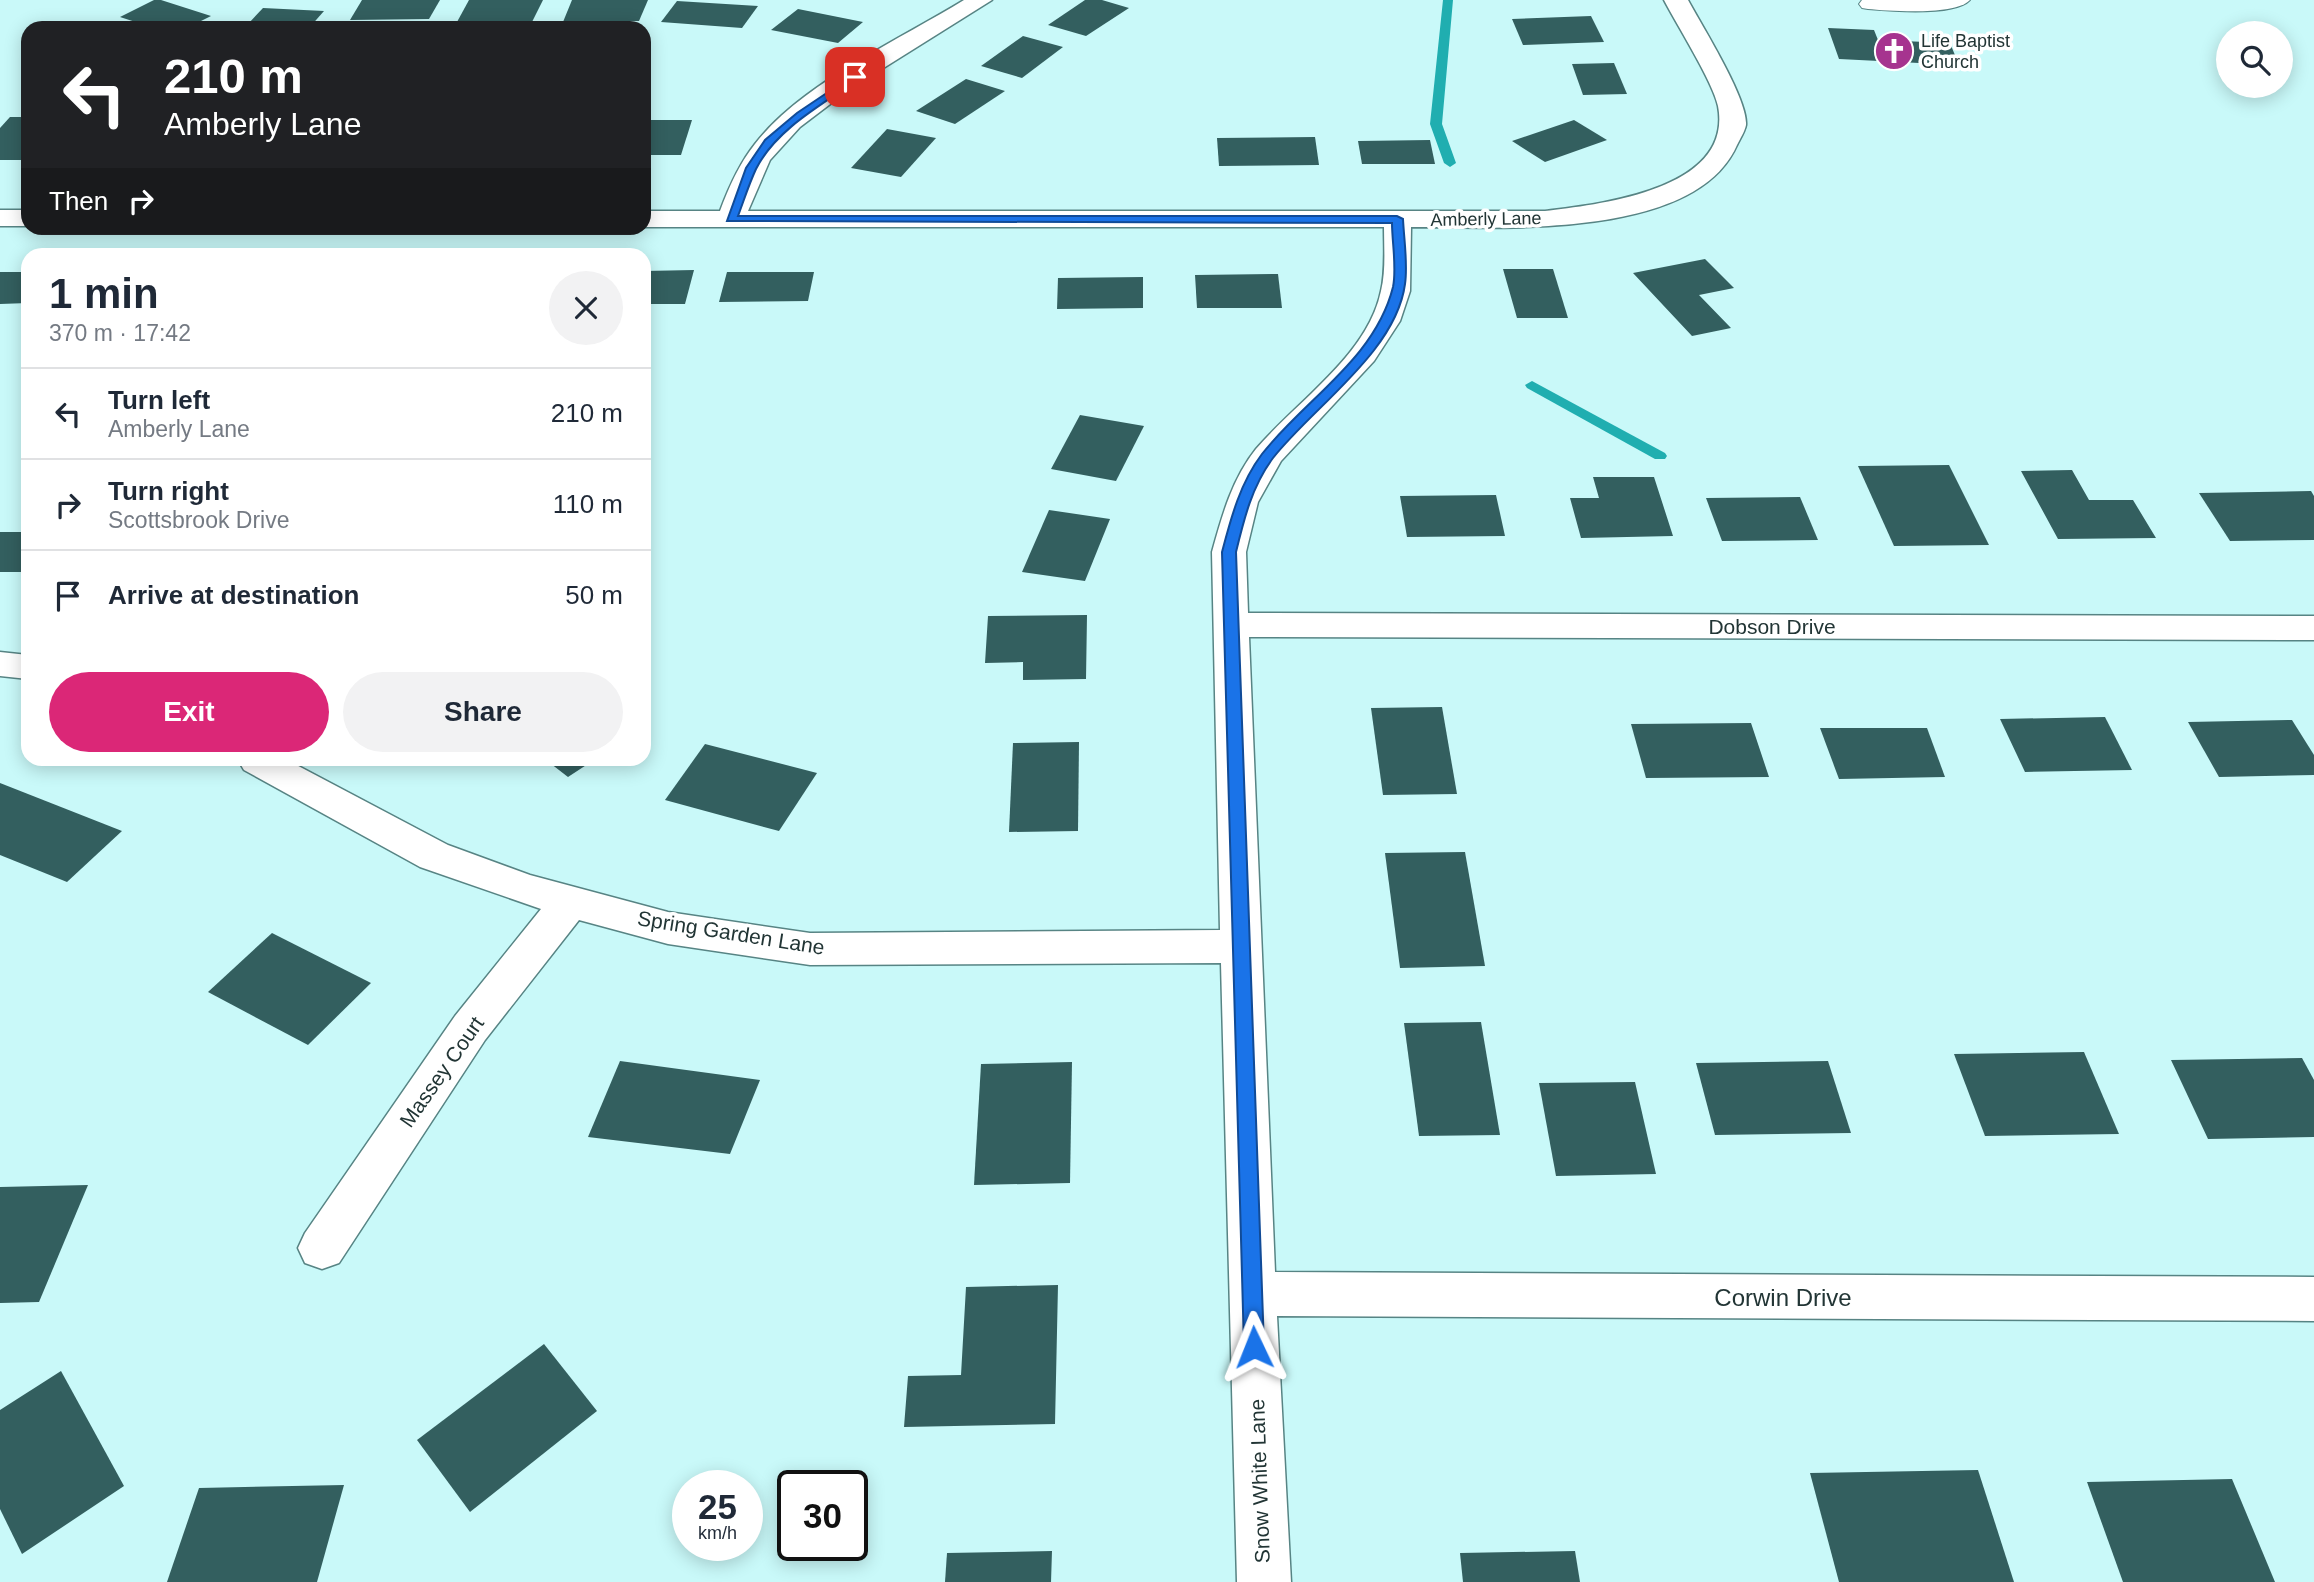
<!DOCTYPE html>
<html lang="en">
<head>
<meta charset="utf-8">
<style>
  :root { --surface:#fff; --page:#f2f2f3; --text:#1f2937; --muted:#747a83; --line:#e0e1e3; --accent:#db2777 }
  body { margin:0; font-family:Helvetica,sans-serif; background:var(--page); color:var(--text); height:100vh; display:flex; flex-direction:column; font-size:26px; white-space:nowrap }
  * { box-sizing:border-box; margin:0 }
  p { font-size:23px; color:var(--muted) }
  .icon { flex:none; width:38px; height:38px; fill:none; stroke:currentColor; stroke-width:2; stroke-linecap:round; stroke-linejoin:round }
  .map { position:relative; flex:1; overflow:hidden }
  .details { position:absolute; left:21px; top:248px; width:630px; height:518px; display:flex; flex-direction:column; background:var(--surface); border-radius:21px; box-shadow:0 4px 18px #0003 }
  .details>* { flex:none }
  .guide { position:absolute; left:21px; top:21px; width:630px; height:214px; border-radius:21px; box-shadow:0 4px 18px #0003; background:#202124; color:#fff; overflow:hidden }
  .buttons { position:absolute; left:2216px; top:21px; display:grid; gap:14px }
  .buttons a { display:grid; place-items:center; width:77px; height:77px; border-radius:50%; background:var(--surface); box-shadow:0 4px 18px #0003; font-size:35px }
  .speed { position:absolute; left:672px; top:1470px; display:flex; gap:14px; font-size:35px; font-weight:700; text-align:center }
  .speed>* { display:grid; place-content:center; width:91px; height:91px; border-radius:50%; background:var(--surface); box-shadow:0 4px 18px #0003; line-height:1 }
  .speed small { font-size:18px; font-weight:400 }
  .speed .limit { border:4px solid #111; border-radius:10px; background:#fff; color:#111 }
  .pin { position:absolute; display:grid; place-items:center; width:60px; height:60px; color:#fff; margin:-30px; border-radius:14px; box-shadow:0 4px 10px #0006 }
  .me { position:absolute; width:77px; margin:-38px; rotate:358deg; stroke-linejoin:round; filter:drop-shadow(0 0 5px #0008) }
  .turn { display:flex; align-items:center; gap:24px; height:147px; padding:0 28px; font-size:32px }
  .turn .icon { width:91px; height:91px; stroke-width:2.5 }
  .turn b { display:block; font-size:49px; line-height:60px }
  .then { display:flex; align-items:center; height:66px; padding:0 28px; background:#0003; gap:14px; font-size:26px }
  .round { display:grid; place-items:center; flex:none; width:74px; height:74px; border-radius:37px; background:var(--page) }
  .head { display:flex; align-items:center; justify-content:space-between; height:119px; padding:0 28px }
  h1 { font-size:42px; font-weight:700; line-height:52px }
  .primary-button { display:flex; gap:14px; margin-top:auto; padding:14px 28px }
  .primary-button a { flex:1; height:80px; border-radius:42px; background:var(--accent); color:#fff; font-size:28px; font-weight:700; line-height:80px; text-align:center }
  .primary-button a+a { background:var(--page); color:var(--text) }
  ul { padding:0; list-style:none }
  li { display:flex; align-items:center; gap:21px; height:91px; padding:0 28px; border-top:2px solid var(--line) }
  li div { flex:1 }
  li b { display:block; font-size:26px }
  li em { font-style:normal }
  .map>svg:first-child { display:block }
</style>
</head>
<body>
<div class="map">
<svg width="2314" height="1582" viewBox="0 0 2314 1582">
  <rect width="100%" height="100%" fill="#c9f9f9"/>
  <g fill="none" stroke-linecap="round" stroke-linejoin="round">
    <!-- stream -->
    <g fill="#20aeb0" fill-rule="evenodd">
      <polygon points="1443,0 1453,0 1442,124 1456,163 1450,167 1444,163 1430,124"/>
      <polygon points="1532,381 1665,453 1667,456 1665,459 1655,459 1527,388 1525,385"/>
    </g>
  </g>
  <!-- building -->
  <g fill="#335f5f">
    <polygon points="154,0 161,0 211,16 187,28 154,28 120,17"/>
    <polygon points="362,0 440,0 429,19 350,20"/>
    <polygon points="469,0 543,0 532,22 457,22"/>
    <polygon points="572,0 648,0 639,21 563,22"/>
    <polygon points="1085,0 1102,0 1129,8 1086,36 1048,25"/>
    <polygon points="677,1 758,6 742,28 661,22"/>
    <polygon points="263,8 324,11 309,28 247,25"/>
    <polygon points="798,9 863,22 838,43 771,30"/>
    <polygon points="1591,16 1604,42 1523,45 1512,19"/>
    <polygon points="1828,28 1874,30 1878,40 1950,43 1959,65 1839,59"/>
    <polygon points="1023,36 1063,47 1022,78 981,66"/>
    <polygon points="1614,63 1627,94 1583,95 1572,64"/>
    <polygon points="966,79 1005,91 955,124 916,111"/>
    <polygon points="10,117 28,117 28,160 0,160 0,128"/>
    <polygon points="644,120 692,120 681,155 644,155"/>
    <polygon points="1574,120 1607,140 1545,162 1512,141"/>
    <polygon points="887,129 936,138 901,177 851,168"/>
    <polygon points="1315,137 1319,165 1219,166 1217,138"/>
    <polygon points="1430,140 1435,164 1362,164 1358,141"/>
    <polygon points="1705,259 1734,288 1699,295 1731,328 1692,336 1633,273"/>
    <polygon points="1503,269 1553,269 1568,318 1517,318"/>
    <polygon points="694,270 685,304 644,304 644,271"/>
    <polygon points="0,272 28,272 28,303 0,304"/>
    <polygon points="727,272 814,272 808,301 719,302"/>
    <polygon points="1278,274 1282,308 1197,308 1195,275"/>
    <polygon points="1143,277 1143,308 1057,309 1058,278"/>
    <polygon points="1080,415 1144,426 1116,481 1051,469"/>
    <polygon points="1949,465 1989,545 1894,546 1858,466"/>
    <polygon points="2072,470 2089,500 2133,500 2156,538 2058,539 2021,471"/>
    <polygon points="1593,477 1654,477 1673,536 1581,538 1570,498 1599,498"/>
    <polygon points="2311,491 2314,496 2314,540 2230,541 2199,493"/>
    <polygon points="1496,495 1505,536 1407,537 1400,496"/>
    <polygon points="1800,497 1818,540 1722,541 1706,498"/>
    <polygon points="1049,510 1110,519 1085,581 1022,572"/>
    <polygon points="0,532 28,532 27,572 0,572"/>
    <polygon points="1087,615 1086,679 1023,680 1023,662 985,663 988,616"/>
    <polygon points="1442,707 1457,794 1383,795 1371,708"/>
    <polygon points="2105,717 2132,770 2025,772 2000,719"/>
    <polygon points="2292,720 2314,755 2314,775 2219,777 2188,722"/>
    <polygon points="1751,723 1769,777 1646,778 1631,724"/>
    <polygon points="1820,728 1927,728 1945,777 1839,779"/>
    <polygon points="1079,742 1078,831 1009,832 1013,743"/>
    <polygon points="705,744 817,773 779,831 665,800"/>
    <polygon points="546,760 594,760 568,777"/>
    <polygon points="0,783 122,831 67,882 0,855"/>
    <polygon points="1465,852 1485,966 1400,968 1385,853"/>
    <polygon points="272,933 371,983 308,1045 208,992"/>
    <polygon points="1481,1022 1500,1135 1419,1136 1404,1023"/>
    <polygon points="2084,1052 2119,1134 1985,1136 1954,1054"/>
    <polygon points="2302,1058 2314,1080 2314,1137 2208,1139 2171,1060"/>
    <polygon points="620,1061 760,1080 730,1154 588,1137"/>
    <polygon points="1828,1061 1851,1133 1715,1135 1696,1063"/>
    <polygon points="1072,1062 1070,1183 974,1185 981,1064"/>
    <polygon points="1635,1082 1656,1174 1556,1176 1539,1083"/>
    <polygon points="88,1185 39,1302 0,1303 0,1187"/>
    <polygon points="1058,1285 1055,1424 904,1427 908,1376 961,1375 966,1287"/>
    <polygon points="544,1344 597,1411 470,1512 417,1440"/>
    <polygon points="61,1371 124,1486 22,1554 0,1509 0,1410"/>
    <polygon points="1978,1470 2014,1582 1839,1582 1810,1473"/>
    <polygon points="2232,1479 2275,1582 2123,1582 2087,1482"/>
    <polygon points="344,1485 317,1582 167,1582 199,1488"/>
    <polygon points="1052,1551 1051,1582 945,1582 947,1553"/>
    <polygon points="1575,1551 1580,1582 1463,1582 1460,1553"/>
  </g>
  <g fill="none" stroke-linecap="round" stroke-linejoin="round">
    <!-- service casing -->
    <g stroke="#578484" stroke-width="2">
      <path id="service" d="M1862 0H1970C1955 16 1890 11 1868 9L1862 8 1859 4Z"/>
    </g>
    <!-- minor casing -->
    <g stroke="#578484" stroke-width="3">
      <g id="minor">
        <path d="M964 0H992L850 89 800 127 770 160 748 211H1545C1600 204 1734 190 1718 106 1713 82 1677 25 1664 0H1688C1702 26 1748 99 1746 125 1745 131 1740 139 1737 145 1695 241 1498 227 1411 227L1410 291 1400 321 1374 361 1281 461 1258 502 1246 552 1248 613 2314 616V640L1249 637 1275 1272 2314 1277V1321L1277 1316 1291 1582H1237L1221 963 810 965 668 944 579 920 485 1040 339 1263 322 1269 305 1263 298 1248 305 1233 455 1016 541 909 420 867 244 770 238 760H287L448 845 530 875 668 912 810 933 1220 930 1212 552C1222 516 1232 479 1256 449 1296 402 1368 355 1381 291 1386 271 1384 248 1384 227H644V211H720C729 187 739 164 755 144 801 84 899 40 964 0Z"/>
        <rect x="0" y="210" width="28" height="16"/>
        <polygon points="0,652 28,655 28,679 0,676"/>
      </g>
    </g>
    <!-- service -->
    <use href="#service" fill="#fff" fill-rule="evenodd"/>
    <!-- minor -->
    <use href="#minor" fill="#fff" fill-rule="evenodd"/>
  </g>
  <!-- route -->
  <path fill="#1a73e8" stroke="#114b97" stroke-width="2" d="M855 74 859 75V79C823 104 776 129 756 169 749 184 744 200 738 216H1397L1403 219C1404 240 1408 264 1405 284 1396 352 1313 407 1273 458 1252 486 1244 519 1236 552L1264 1347 1261 1353 1254 1356 1246 1353 1244 1347 1222 552C1231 518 1240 483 1262 454 1305 399 1375 359 1393 287 1397 268 1392 242 1392 223L727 221 746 168 765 140 797 113Z"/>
  <!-- icons -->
  <defs>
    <g id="church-disc" transform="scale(2.0125)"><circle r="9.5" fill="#a6348f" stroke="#fff"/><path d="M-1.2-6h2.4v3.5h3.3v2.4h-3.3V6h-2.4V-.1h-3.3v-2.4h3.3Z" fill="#fff"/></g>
  </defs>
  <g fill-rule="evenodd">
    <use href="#church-disc" x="1894" y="51"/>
  </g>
  <g text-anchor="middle" stroke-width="7" stroke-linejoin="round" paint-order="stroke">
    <!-- far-poi labels -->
    <g font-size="18" fill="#223535" stroke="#fff" text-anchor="start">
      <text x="1921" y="47">Life Baptist<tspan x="1921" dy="21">Church</tspan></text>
    </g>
    <!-- far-street labels -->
    <g font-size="18" fill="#223535" stroke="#fff">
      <text transform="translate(1486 219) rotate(-1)" y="6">Amberly Lane</text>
    </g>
    <!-- street labels -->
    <g font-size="21" fill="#223535" stroke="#fff">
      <text x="1772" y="634">Dobson Drive</text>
      <text transform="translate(731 933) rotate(9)" y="7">Spring Garden Lane</text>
      <text transform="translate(442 1072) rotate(-55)" y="7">Massey Court</text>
      <text transform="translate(1260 1481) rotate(-92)" y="7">Snow White Lane</text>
    </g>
    <!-- near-street labels -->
    <g font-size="24" fill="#223535" stroke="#fff">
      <text x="1783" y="1306">Corwin Drive</text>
    </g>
  </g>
</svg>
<div class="buttons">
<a><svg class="icon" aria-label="search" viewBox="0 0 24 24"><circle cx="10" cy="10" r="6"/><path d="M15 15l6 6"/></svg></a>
</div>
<div class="speed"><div>25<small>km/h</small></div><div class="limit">30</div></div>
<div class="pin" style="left:855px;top:77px;background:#d93025"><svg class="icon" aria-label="arrive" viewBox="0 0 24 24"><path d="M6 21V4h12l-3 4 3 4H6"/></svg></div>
<svg class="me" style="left:1254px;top:1347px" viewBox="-20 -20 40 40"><path d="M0-17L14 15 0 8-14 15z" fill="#1a73e8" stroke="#fff" stroke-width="4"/></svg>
<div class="guide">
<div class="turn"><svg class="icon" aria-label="left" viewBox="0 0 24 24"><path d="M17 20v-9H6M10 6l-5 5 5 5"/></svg><div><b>210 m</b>Amberly Lane</div></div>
<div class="then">Then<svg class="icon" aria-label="right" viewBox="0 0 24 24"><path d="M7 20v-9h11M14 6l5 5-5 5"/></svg></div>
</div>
<section class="details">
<div class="head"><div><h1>1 min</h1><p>370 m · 17:42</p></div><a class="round"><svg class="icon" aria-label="close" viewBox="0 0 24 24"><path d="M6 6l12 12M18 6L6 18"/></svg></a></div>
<ul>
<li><svg class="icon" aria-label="left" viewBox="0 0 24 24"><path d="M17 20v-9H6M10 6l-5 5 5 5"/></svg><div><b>Turn left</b><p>Amberly Lane</p></div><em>210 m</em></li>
<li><svg class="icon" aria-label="right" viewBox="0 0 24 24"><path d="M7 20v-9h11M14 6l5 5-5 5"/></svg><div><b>Turn right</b><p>Scottsbrook Drive</p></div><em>110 m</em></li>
<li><svg class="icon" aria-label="arrive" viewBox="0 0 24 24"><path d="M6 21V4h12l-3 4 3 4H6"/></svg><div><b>Arrive at destination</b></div><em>50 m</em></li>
</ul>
<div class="primary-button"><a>Exit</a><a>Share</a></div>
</section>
</div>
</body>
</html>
